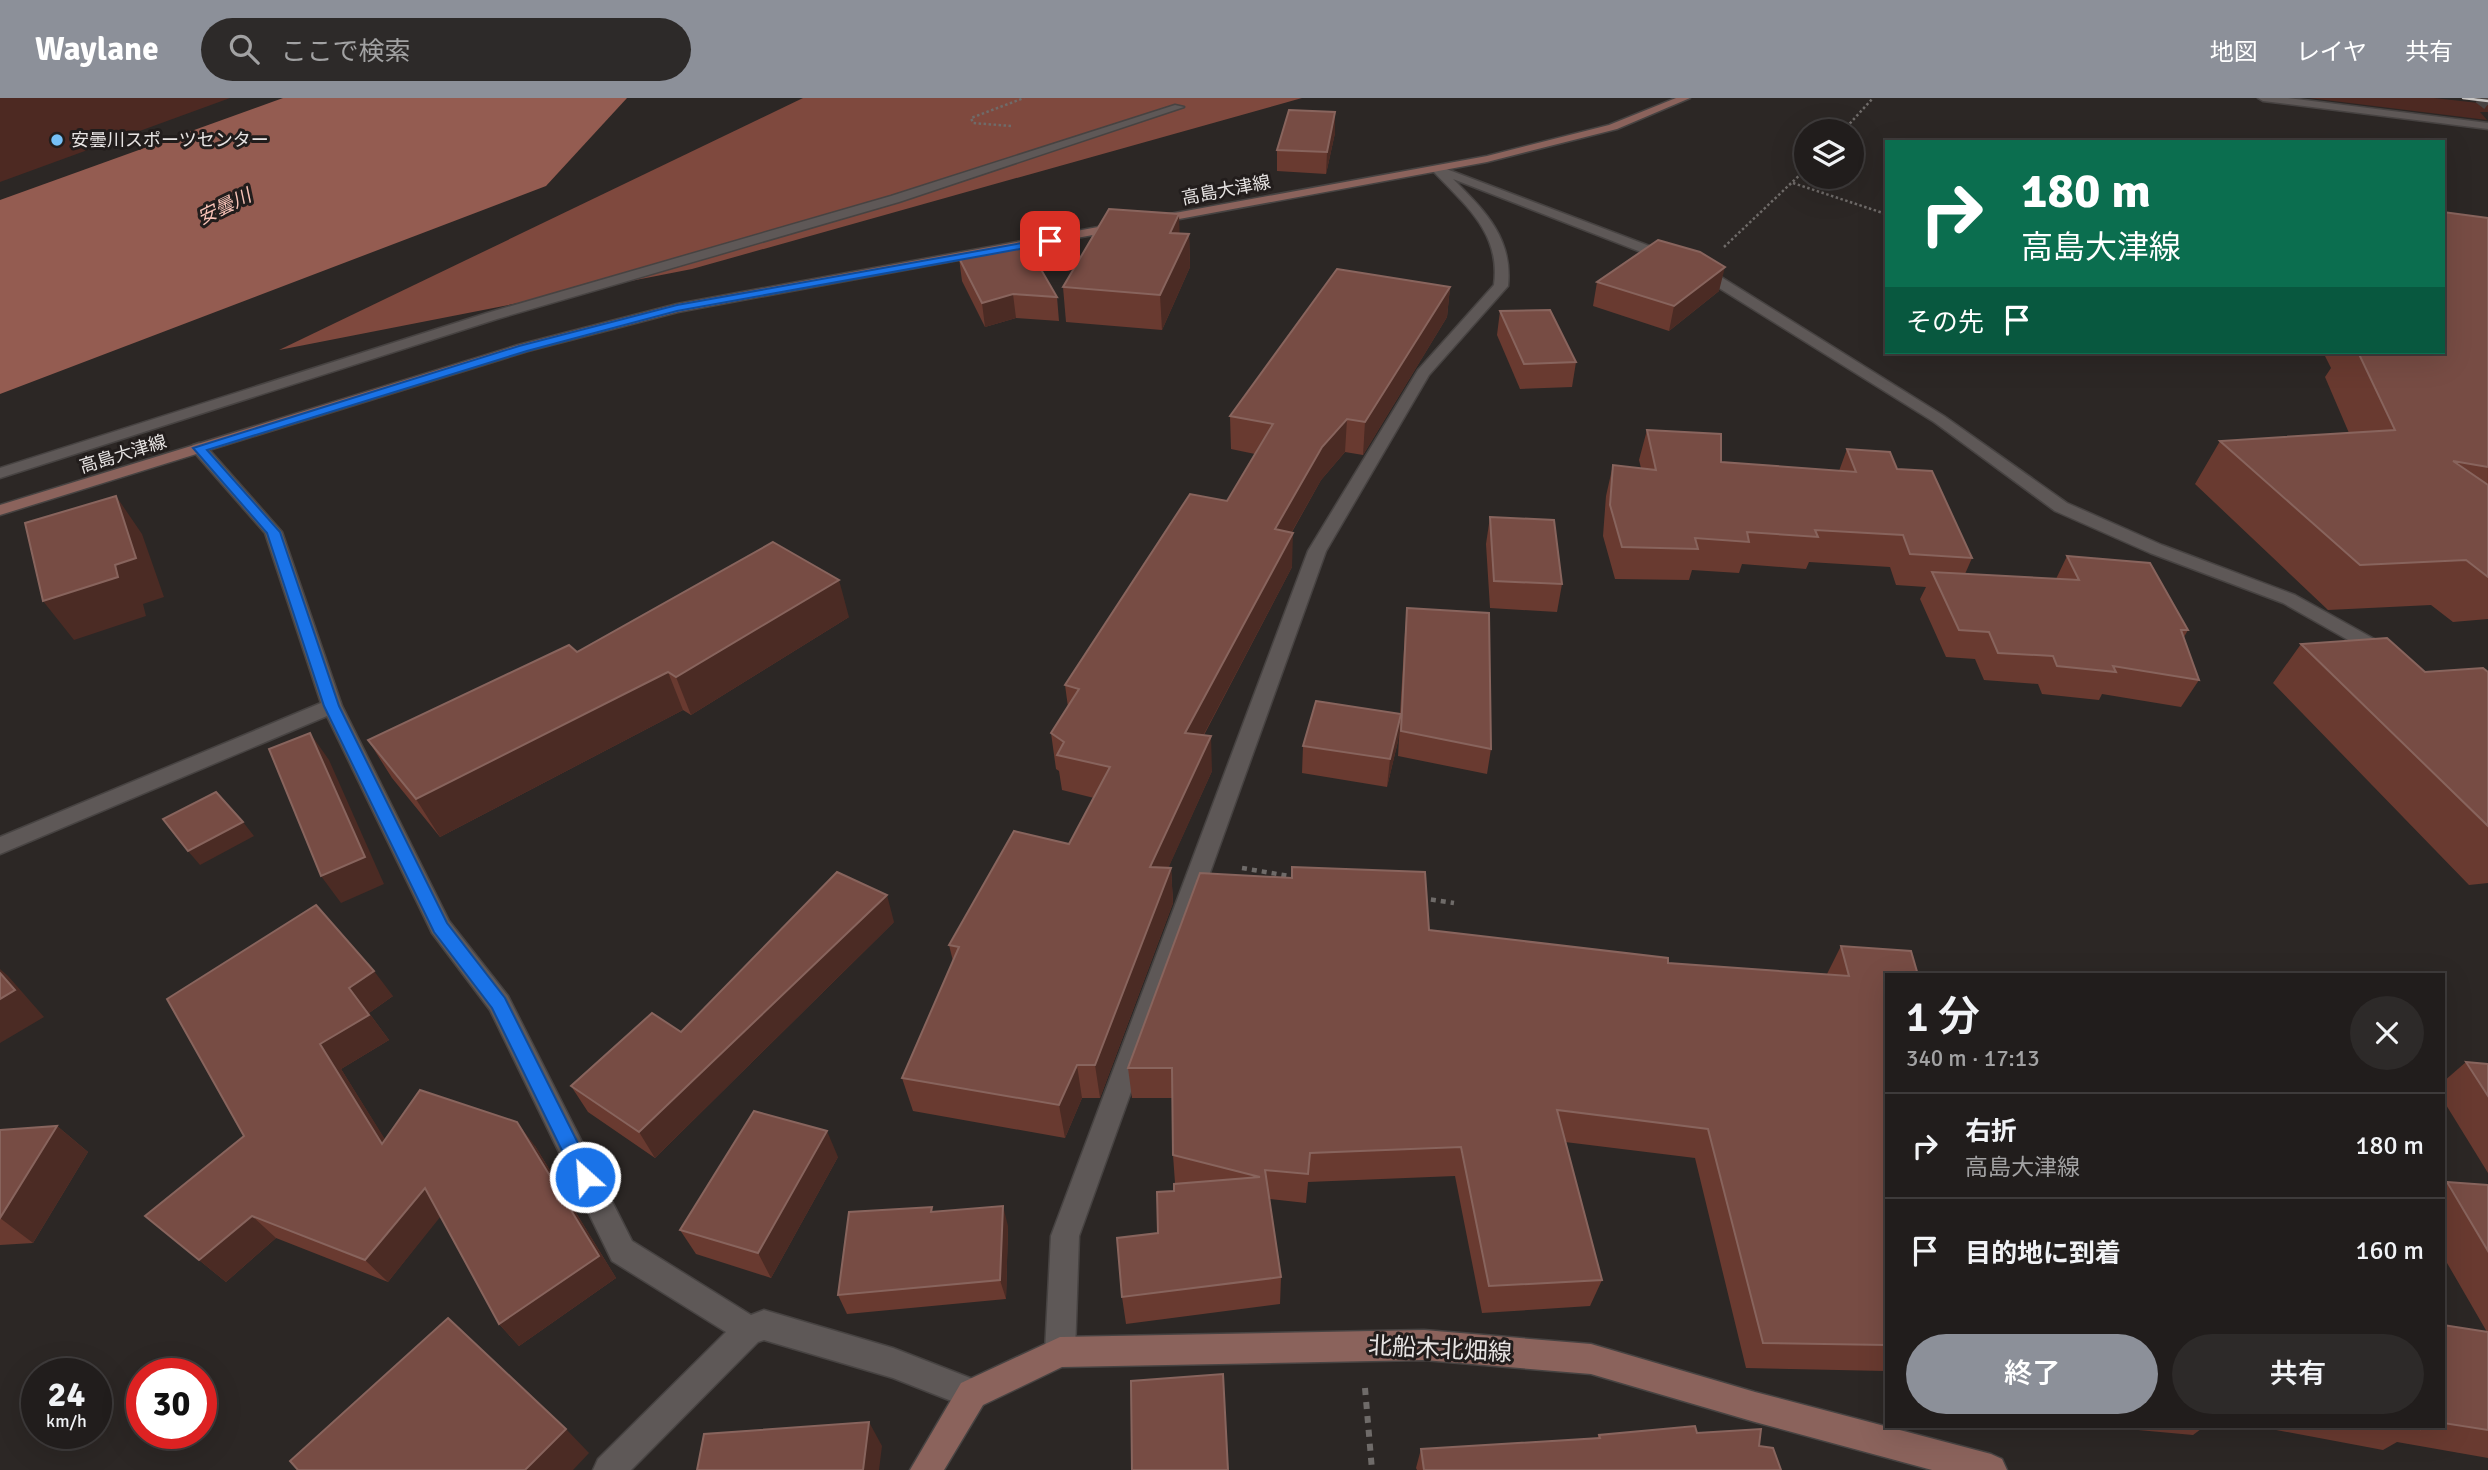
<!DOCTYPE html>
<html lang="ja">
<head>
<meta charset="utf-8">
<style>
  :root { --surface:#211d1c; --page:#2d2a29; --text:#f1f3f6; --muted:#a2a2a3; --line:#3e3b3b; --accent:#8c9099 }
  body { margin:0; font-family:Signika,"Noto Sans JP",sans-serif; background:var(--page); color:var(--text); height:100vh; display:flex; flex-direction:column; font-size:26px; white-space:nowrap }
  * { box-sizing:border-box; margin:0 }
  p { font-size:23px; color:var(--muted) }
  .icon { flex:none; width:38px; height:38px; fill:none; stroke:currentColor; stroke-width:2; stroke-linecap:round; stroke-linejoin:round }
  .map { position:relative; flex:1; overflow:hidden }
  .side { position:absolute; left:1885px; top:875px; width:560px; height:455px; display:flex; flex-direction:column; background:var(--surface); border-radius:0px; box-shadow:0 7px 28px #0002,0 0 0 2px var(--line) }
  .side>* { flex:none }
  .guide { position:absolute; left:1885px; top:42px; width:560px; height:214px; border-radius:0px; box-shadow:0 7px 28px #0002,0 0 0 2px var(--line); background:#0b6e4f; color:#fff; overflow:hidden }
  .controls { position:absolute; left:1794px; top:21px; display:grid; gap:14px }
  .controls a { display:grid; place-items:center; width:70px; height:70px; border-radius:50%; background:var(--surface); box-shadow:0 7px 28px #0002,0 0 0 2px var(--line); font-size:35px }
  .speed { position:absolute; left:21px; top:1260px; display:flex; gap:14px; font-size:35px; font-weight:700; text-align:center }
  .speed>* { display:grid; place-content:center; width:91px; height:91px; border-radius:50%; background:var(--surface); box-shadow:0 7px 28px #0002,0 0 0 2px var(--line); line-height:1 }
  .speed small { font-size:18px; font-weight:400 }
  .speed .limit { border:10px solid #d22; background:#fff; color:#111 }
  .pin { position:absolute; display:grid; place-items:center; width:60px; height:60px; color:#fff; margin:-30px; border-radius:14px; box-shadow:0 4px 10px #0006 }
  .me { position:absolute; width:77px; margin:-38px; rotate:334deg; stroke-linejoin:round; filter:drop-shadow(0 0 5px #0008) }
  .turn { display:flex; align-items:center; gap:24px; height:147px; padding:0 21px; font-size:32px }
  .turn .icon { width:91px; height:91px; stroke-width:2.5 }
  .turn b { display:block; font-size:49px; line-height:60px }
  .then { display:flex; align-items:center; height:66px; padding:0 21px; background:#0003; gap:14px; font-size:26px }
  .round { display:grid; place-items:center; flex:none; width:74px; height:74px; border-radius:37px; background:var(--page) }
  .headline { display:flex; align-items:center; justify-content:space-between; height:119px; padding:0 21px }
  h1 { font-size:42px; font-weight:600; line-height:52px }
  .action { display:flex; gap:14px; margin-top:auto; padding:14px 21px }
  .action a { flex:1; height:80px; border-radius:42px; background:var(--accent); color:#fff; font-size:28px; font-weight:600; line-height:80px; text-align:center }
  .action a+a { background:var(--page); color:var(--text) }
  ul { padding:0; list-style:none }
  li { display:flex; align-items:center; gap:21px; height:105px; padding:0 21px; border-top:2px solid var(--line) }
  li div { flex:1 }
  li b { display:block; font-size:26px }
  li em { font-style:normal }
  header { display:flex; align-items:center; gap:42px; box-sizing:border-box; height:98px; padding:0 35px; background:var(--accent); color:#fff }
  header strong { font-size:33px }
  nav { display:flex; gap:38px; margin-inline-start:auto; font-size:24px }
  .search { width:490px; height:63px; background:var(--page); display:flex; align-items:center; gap:18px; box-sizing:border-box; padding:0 24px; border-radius:38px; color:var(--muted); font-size:26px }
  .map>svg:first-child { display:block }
</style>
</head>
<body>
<header>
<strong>Waylane</strong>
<div class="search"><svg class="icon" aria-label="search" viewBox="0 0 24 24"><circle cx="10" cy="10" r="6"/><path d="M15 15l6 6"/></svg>ここで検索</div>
<nav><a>地図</a><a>レイヤ</a><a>共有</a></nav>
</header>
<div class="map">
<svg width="2488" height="1372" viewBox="0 0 2488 1372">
  <rect width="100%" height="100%" fill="#2c2725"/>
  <!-- green -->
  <g fill="#4d2922">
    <polygon points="0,0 230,0 0,84"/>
    <polygon points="2309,0 2434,0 2488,6 2488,14 2480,14 2487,22"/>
  </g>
  <!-- forest -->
  <polygon fill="#7f493e" points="803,0 1302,0 692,171 279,252"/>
  <!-- water -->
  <polygon fill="#945c51" points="283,0 627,0 546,88 0,296 0,102"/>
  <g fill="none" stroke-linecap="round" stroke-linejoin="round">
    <!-- minor-tunnel -->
    <polyline stroke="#484342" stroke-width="11" stroke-dasharray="11 6" stroke-linecap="butt" points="2479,0 2488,7"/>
    <!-- service casing -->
    <g stroke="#474342" stroke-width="3">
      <polygon id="service" points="1175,7 1184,9 899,104 497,221 0,380 0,370 487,215 891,98"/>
    </g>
    <!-- minor casing -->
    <g stroke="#474342" stroke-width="3">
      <g id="minor">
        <polygon points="2258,0 2288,0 2488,25 2488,31 2263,3"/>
        <path d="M1433 69H1441L1705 169 1944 318 2067 405 2162 447 2295 497 2394 552 2396 556 2394 560H2380L2283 505 2150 455 2055 413 1934 324 1695 175 1453 81C1485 113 1513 140 1508 188L1429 277 1326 453 1079 1138 1075 1254 1071 1265 1060 1269 1049 1265 1045 1254 1051 1138 1308 453 1418 272 1494 187C1501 135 1466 108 1433 73Z"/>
        <polygon points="199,345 205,347 282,434 342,608 449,823 508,898 632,1143 751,1217 764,1212 893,1250 983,1285 987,1296 983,1307 972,1311 893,1280 764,1242 758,1244 631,1372 593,1372 598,1361 726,1234 612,1163 490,912 432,835 327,618 0,756 0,739 321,605 265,435 193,353 191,350 193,347"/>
      </g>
    </g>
    <!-- secondary casing -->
    <g stroke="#474342" stroke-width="3">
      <g id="secondary">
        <polygon points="1676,0 1690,0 1617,31 1487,64 678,214 528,253 0,417 0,407 518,247 677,206 1487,58 1609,27"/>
        <polygon points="1424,1232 1591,1246 1755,1294 1991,1356 2002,1361 2007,1372 1932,1372 1755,1324 1591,1276 1424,1262 1062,1269 983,1307 944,1372 910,1372 961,1285 1060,1239"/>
      </g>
    </g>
    <!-- path-far2 -->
    <g stroke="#6f6b69" stroke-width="2.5" stroke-dasharray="2.5 2.5" stroke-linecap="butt">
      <polyline points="1011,28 973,25 971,20 1024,0"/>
      <polyline points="1843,33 1873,0"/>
      <polyline points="1793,85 1886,116"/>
      <polyline points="1724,149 1806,71"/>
    </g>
    <!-- path-far1 -->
    <g stroke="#6f6b69" stroke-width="4.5" stroke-dasharray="5 5" stroke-linecap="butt">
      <polyline points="1242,770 1295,779"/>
      <polyline points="1421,800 1454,805"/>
    </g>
    <!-- path -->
    <polyline stroke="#6f6b69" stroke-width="6" stroke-dasharray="7 7" stroke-linecap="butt" points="1365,1290 1372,1372"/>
    <!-- service -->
    <use href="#service" fill="#5e5857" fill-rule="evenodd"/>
    <!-- minor -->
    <use href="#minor" fill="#5e5857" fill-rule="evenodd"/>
    <!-- secondary -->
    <use href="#secondary" fill="#8b635c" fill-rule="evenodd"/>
    <!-- rail -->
    <polyline stroke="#c7c4c2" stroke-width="2.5" points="2463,0 2488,3"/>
  </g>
  <!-- wall -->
  <g fill="#693a30">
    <polygon points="1335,14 1335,35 1326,76 1277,73 1277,52"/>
    <polygon points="2488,120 2488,521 2453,524 2431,507 2328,512 2195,386 2220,343 2349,335 2325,279 2331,270 2323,254 2443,254"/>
    <polygon points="1179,135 1189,136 1190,169 1162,232 1066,224 1063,189"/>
    <polygon points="959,160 1057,199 1059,223 1016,220 985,229 962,183"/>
    <polygon points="1597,184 1719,193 1669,233 1593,208"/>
    <polygon points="1450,189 1447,219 1363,357 1345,354 1321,382 1292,434 1292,469 1204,637 1212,673 1168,770 1171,770 1173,805 1100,1000 1082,1000 1065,1040 913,1013 902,980 953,863 949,847 1069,746 1094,700 1062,692 1059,673 1056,671 1051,635 1068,609 1065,587 1227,403 1255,356 1231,351 1230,318"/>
    <polygon points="1500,213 1576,264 1572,289 1520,291 1497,237"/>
    <polygon points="1647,332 1721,364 1839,373 1847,351 1897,371 1972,460 1965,476 2056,481 2067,458 2188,532 2184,539 2199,582 2181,609 2102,596 2099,602 2042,596 2038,586 1984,582 1975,561 1946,559 1920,501 1926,489 1896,487 1890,469 1809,464 1806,471 1742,466 1739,475 1692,472 1689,482 1615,481 1603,438 1606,398 1613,367 1641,370 1639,362"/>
    <polygon points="1490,419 1562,486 1557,514 1490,510 1486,446"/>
    <polygon points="1407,510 1491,651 1487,676 1398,658 1400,624 1398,643 1387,689 1302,675 1303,648 1400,616 1405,534"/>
    <polygon points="849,519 691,617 683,612 440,739 392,680 368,642 577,554"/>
    <polygon points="2301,546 2425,574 2488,574 2488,785 2469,787 2273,585"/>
    <polygon points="894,824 655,1060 588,1014 571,988 681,934"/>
    <polygon points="1429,832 1668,865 1827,876 1841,848 1886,877 1886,1273 1746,1270 1695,1060 1565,1044 1602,1182 1590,1208 1482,1215 1455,1078 1308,1084 1306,1105 1269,1101 1281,1179 1280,1206 1126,1226 1122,1199 1158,1135 1174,1093 1175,1085 1173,1057 1172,1000 1132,1000 1128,970"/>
    <polygon points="393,898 369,915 389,942 341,971 385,1042 535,1048 616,1180 519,1248 499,1226 440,1118 388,1184 276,1140 226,1184 145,1118 244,1038 167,901"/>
    <polygon points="2466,964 2488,966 2488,1075 2443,1002 2443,984"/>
    <polygon points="57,1028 88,1054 33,1145 0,1147 0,1032"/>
    <polygon points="838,1059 771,1180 696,1156 680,1132"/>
    <polygon points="2447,1084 2488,1087 2488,1360 2397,1344 2383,1352 2255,1328 2443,1328 2443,1227 2487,1234 2443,1158 2443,1087"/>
    <polygon points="933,1114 1008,1128 1006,1201 847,1216 838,1197"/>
    <polygon points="2126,1328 2205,1328 2193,1337 2127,1331"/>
    <polygon points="1697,1335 1759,1348 1781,1372 1417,1372 1416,1370 1421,1351 1597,1340 1599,1337"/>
  </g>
  <!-- shaded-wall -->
  <g fill="#4b2b24">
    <polygon points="1335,14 1335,35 1326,76 1327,54"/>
    <polygon points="1179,116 1180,149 1170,135"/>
    <polygon points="1189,136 1190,169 1162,232 1160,197"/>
    <polygon points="1725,169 1719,193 1669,233 1674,208"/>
    <polygon points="1450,189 1447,219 1363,357 1365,324"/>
    <polygon points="1013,196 1016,220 985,229 982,205"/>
    <polygon points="1347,321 1345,354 1321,382 1274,465 1275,431 1322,349"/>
    <polygon points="116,398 142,436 164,499 143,506 146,518 74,542 43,503 115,467"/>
    <polygon points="1293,435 1292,469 1186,670 1185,635"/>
    <polygon points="839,482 849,519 691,617 676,579"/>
    <polygon points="668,574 683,612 440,739 416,701"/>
    <polygon points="1401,616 1398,643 1387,689 1390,661"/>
    <polygon points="310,635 329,662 384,786 341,805 321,778"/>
    <polygon points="1211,638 1212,673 1153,804 1150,769"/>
    <polygon points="243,724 254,738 200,767 188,753"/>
    <polygon points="1171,770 1173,805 1100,1000 1095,967"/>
    <polygon points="887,797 894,824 655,1060 639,1034"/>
    <polygon points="0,871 8,878 44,919 0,945"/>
    <polygon points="374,873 393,898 369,915 389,942 341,971 403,1070 382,1046 320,946 349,890"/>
    <polygon points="1077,967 1082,1000 1065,1040 1059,1007"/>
    <polygon points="517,1024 535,1048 616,1180 519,1248 499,1226"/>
    <polygon points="57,1028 88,1054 33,1145 0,1120"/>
    <polygon points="827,1033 838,1059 771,1180 758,1155"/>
    <polygon points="425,1090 445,1113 388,1184 365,1162"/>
    <polygon points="1003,1108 1008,1128 1006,1201 1000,1182"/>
    <polygon points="252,1118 276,1140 226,1184 199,1162"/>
    <polygon points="869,1324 882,1348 879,1372 863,1372"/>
    <polygon points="566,1331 589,1355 573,1372 525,1372"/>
  </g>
  <!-- building -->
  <g fill="#774c44" stroke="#88645d" stroke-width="2">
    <polygon points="1289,12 1335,14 1327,54 1277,52"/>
    <polygon points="1109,111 1179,116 1170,135 1189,136 1160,197 1063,189"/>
    <polygon points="2443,114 2488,120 2488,369 2453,363 2488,387 2488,479 2466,462 2360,467 2220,343 2395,332 2358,254 2443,254"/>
    <polygon points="1658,142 1700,154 1725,169 1674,208 1597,184"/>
    <polygon points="1028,149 1057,199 1013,196 982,205 959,160"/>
    <polygon points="1337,171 1450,189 1365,324 1347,321 1322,349 1275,431 1293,435 1185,635 1211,638 1150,769 1171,770 1095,967 1077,967 1059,1007 902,980 959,849 949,847 1014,733 1069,746 1110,669 1057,657 1064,644 1051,635 1079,591 1065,587 1190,396 1227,403 1273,326 1230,318"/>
    <polygon points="1550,212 1576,264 1524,266 1500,213"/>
    <polygon points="1647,332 1721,336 1721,364 1856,374 1847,351 1890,354 1897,371 1932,373 1972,460 1910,456 1903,437 1815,432 1818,439 1747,434 1749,444 1695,440 1698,451 1622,449 1610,407 1613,367 1656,372"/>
    <polygon points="116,398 136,460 115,467 118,479 43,503 25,425"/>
    <polygon points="1490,419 1554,422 1562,486 1494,483"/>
    <polygon points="773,444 839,482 676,579 668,574 416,701 368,642 569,547 577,554"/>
    <polygon points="2067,458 2150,465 2188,532 2181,532 2199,582 2113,568 2116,574 2057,568 2053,558 1998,555 1989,534 1959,532 1932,474 2079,482"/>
    <polygon points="1407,510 1489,515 1491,651 1401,633"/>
    <polygon points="2387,540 2425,574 2483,570 2488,574 2488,728 2301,546"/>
    <polygon points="1316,603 1401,616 1390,661 1303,648"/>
    <polygon points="310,635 365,759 321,778 269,651"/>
    <polygon points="216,694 243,724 188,753 163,721"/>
    <polygon points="1292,769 1425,774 1429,832 1668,860 1668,865 1849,878 1841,848 1911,853 1918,877 1886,877 1886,1247 1763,1245 1708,1031 1557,1012 1602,1182 1489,1188 1461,1049 1310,1055 1308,1076 1265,1072 1281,1179 1122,1199 1117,1140 1158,1135 1157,1094 1174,1093 1174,1086 1260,1079 1173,1057 1172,970 1128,970 1200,775 1292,780"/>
    <polygon points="837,774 887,797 639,1034 571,988 652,915 681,934"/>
    <polygon points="316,807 374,873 349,890 369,917 320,946 382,1046 420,992 517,1024 599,1158 499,1226 425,1090 365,1162 252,1118 199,1162 145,1118 244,1038 167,901"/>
    <polygon points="0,875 15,892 0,901"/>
    <polygon points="2466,964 2488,966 2488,998"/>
    <polygon points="754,1013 827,1033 758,1155 680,1132"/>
    <polygon points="57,1028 0,1120 0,1032"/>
    <polygon points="2447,1084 2488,1087 2488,1153"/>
    <polygon points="1003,1108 1000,1182 838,1197 849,1114 932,1109 931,1114"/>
    <polygon points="448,1220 566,1331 525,1372 298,1372 290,1363"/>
    <polygon points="2443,1227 2488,1234 2488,1332 2443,1325"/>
    <polygon points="1223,1276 1228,1372 1132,1372 1131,1283"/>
    <polygon points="869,1324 863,1372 697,1372 704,1336"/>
    <polygon points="1695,1328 1697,1335 1761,1331 1759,1348 1773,1350 1781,1372 1424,1372 1421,1351 1600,1340 1599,1337"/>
    <polygon points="2401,1328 2417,1328 2419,1331"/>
  </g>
  <!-- route -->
  <polygon fill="#1a73e8" stroke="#114b97" stroke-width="2" points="1050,140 1055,143 1053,145 677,213 527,253 207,352 280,434 339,608 447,825 505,900 595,1079 592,1085 585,1088 578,1085 492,910 434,834 324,608 267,435 193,350 519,248 677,207"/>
  <!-- markers -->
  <circle fill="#76c0f7" stroke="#221d1c" stroke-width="2.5" cx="57" cy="42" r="7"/>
  <g text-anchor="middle" stroke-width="6" stroke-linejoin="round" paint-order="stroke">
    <!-- far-poi labels -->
    <g font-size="18" fill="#e7e4e3" stroke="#221d1c" text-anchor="start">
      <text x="71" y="48">安曇川スポーツセンター</text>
    </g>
    <!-- far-street labels -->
    <g font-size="18" fill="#e7e4e3" stroke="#221d1c">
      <text transform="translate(1226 92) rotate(-11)" y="6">高島大津線</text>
      <text transform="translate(123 356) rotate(-17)" y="6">高島大津線</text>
    </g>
    <!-- far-water labels -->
    <g font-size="19" font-style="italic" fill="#f8c3b7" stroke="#221d1c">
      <text transform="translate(224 108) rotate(-26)" y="7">安曇川</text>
    </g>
    <!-- near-street labels -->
    <g font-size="24" fill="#e7e4e3" stroke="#221d1c">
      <text transform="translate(1440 1251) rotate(3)" y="8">北船木北畑線</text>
    </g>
  </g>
</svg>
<div class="controls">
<a><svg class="icon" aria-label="layers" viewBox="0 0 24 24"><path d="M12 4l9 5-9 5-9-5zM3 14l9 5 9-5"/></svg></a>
</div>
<div class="speed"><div>24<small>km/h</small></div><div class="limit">30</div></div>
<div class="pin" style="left:1050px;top:143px;background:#d93025"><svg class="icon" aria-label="arrive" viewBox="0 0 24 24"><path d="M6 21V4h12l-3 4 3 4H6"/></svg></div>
<svg class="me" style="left:585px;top:1079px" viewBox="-20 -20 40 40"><circle r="17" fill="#1a73e8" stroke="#fff" stroke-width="3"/><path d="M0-11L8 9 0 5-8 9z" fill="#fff"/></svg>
<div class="guide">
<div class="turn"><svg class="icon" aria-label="right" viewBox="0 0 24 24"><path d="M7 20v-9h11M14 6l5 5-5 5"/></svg><div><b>180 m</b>高島大津線</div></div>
<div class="then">その先<svg class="icon" aria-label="arrive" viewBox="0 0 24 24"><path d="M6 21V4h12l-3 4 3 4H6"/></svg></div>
</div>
<section class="side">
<div class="headline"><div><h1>1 分</h1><p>340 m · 17:13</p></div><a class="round"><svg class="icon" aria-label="close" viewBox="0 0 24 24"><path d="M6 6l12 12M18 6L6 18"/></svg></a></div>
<ul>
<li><svg class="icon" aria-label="right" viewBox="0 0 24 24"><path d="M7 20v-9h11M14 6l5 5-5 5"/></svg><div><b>右折</b><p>高島大津線</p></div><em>180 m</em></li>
<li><svg class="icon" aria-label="arrive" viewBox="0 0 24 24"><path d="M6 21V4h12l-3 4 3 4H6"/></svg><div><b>目的地に到着</b></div><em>160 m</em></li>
</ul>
<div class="action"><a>終了</a><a>共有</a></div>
</section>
</div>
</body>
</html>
